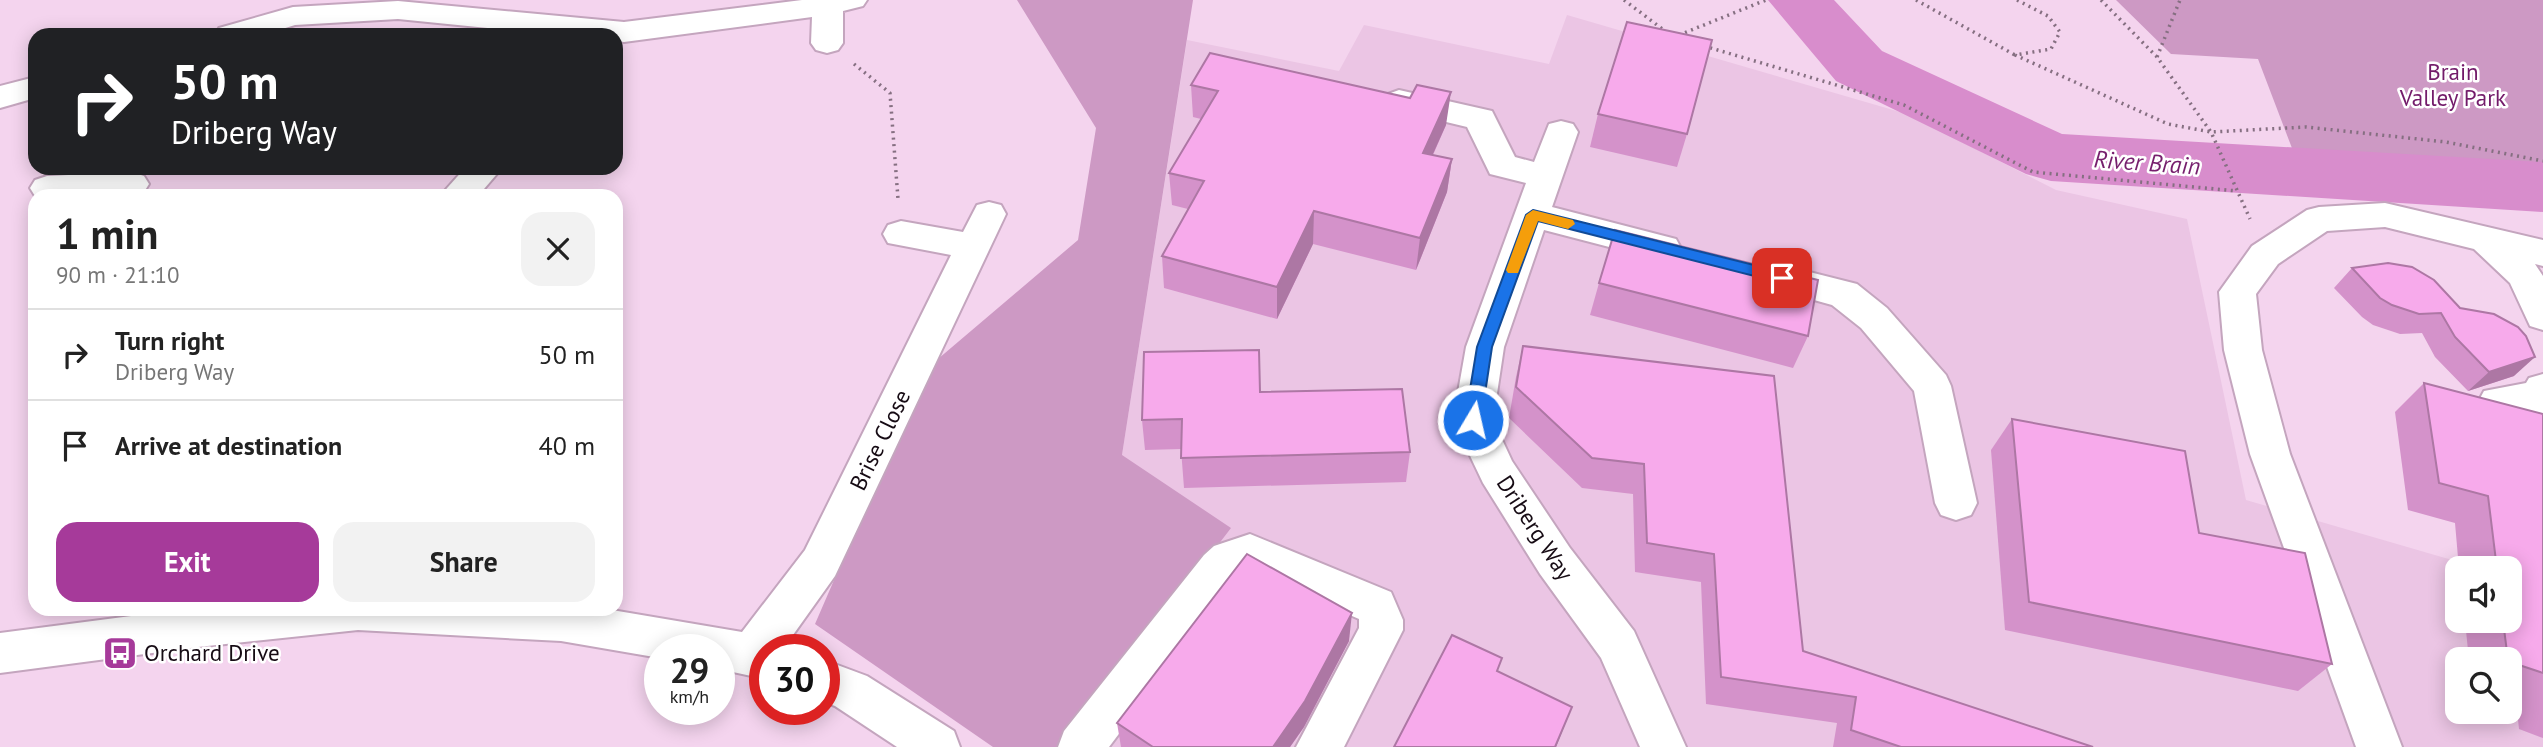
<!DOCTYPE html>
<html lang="en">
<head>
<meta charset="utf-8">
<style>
  :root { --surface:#fff; --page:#f2f2f2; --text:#222; --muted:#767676; --line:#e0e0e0; --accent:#a63a9a }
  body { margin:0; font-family:"PT Sans",sans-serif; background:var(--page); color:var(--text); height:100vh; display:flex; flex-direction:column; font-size:26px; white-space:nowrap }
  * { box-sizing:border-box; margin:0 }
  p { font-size:23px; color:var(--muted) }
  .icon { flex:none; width:38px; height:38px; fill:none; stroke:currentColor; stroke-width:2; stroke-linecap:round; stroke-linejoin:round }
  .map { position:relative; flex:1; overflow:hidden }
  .details { position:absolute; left:28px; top:189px; width:595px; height:427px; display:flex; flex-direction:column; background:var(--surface); border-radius:21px; box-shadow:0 4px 18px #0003 }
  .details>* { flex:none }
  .banner { position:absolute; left:28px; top:28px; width:595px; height:147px; border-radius:21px; box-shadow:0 4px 18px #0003; background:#202124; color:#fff; overflow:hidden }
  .buttons { position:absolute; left:2445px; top:556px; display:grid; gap:14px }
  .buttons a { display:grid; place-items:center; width:77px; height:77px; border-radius:14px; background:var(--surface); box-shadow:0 4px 18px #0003; font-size:35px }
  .speed { position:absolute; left:644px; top:634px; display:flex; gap:14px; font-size:35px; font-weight:700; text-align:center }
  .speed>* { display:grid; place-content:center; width:91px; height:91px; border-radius:50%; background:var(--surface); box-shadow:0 4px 18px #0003; line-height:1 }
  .speed small { font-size:18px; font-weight:400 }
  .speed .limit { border:10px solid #d22; background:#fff; color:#111 }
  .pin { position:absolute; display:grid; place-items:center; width:60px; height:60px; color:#fff; margin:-30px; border-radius:14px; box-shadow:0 4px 10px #0006 }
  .me { position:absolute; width:77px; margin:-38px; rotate:9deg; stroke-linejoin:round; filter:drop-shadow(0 0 5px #0008) }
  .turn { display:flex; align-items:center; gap:24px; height:147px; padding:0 28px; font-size:32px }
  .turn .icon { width:91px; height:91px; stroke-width:2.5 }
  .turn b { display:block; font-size:49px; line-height:60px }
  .round { display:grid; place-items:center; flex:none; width:74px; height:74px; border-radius:21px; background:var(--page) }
  .head { display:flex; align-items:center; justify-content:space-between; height:119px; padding:0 28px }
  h1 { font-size:42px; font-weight:700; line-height:52px }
  .action { display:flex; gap:14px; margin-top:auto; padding:14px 28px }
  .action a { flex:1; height:80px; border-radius:21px; background:var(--accent); color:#fff; font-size:28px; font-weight:700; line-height:80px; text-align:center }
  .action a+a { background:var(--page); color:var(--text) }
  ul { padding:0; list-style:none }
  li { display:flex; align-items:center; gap:21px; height:91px; padding:0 28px; border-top:2px solid var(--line) }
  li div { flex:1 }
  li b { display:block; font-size:26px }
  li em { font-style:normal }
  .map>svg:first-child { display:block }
</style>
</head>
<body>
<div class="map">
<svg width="2543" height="747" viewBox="0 0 2543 747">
  <rect width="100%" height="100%" fill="#f4d4ee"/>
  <!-- built -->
  <path fill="#ebc5e4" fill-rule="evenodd" d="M1567 15 1907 114 2056 190 2187 219 2246 500 2483 569H2457V621H2510L2543 586V747H1063L1122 455 1187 40 1339 71 1364 25 1549 64ZM2457 660H2510V712H2457Z"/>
  <!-- green -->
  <g fill="#cd99c4">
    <polygon points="1017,0 1193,0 1122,455 1231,528 1063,747 993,747 815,624 925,370 1078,240 1096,128"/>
    <polygon points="2116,0 2543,0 2543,176 2295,156 2258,59 2171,54"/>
  </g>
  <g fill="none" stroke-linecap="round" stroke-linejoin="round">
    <!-- river -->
    <polygon fill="#d88dcc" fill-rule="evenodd" points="1768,0 1834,0 1882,51 2062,134 2543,162 2543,212 2051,181 2026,174 1836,81"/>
    <!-- minor casing -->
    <g stroke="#c4a5be" stroke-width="4">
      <g id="minor">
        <polygon points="802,0 867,0 863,6 843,11 843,43 838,50 827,53 816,50 811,43 812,17 624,42 616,41 616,35 557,35 398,19 295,25 263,35 215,35 219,28 293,7 398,1 624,22"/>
        <polygon points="35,77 35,98 0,108 0,86"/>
        <polygon points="1399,90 1492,111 1515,157 1534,162 1549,124 1561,121 1573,124 1578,132 1552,207 1676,239 1681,248 1676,257 1663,261 1544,230 1504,347 1493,420 1512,461 1570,548 1634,631 1686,747 1640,747 1601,658 1540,574 1483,483 1453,420 1466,347 1526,183 1490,174 1467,127 1388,108 1383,101 1388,94"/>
        <polygon points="465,168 502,168 478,196 440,196"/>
        <polygon points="132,172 144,176 149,184 144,192 128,196 35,196 30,188 35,180 47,176"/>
        <polygon points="989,202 1001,205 1006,214 835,576 783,649 765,649 765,679 719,669 719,649 660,649 660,658 561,641 358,630 198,647 0,673 0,633 185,609 606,609 742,632 805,550 951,255 888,243 883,234 888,225 901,221 963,232 977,205"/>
        <polygon points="2385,203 2543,240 2543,266 2535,264 2543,276 2543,330 2530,326 2510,283 2474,249 2385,227 2327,231 2278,264 2256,294 2262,350 2290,454 2402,747 2356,747 2250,454 2224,350 2219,292 2252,246 2307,210 2319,207"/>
        <polygon points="1766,261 1857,284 1887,308 1946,375 1951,386 1977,503 1971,515 1956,520 1941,515 1935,503 1914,391 1861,328 1832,305 1753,283 1748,274 1753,265"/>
        <polygon points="2543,374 2543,430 2484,413 2478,402 2484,391 2526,383 2529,378"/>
        <polygon points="1250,534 1391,592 1403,620 1403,630 1344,747 1296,747 1359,628 1359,619 1248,571 1234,581 1109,747 1058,747 1064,731 1204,555 1214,546"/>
        <polygon points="824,660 867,676 954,731 960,747 897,747 835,706 824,702"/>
      </g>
    </g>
    <!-- path -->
    <g stroke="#856f81" stroke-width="3.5" stroke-dasharray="2 4.5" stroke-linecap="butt">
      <polyline points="1624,0 1665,31"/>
      <polyline points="1916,0 2015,55"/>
      <polyline points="2017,0 2048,16 2060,32 2051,49 2015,55 2168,124 2211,132 2306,127 2446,142 2543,161"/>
      <polyline points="2101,0 2157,57 2211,132 2250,219"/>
      <polyline points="1679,35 1766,0"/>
      <polyline points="1704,46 1904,105 2033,172 2237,191"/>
      <polyline points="2157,57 2180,0"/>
      <polyline points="854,64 890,93 898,199"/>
    </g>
    <!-- minor -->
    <use href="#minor" fill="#fff" fill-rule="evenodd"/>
  </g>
  <!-- wall -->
  <g fill="#d492ca">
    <polygon points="1191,85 1446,125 1433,155 1452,159 1447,192 1416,270 1313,244 1277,319 1164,288 1162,256 1188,209 1172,205 1169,173 1201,119 1193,117"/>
    <polygon points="1598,114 1687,134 1677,167 1590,147"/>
    <polygon points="2388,263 2514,376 2468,391 2435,357 2422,333 2400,334 2373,325 2362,317 2334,288 2352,268"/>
    <polygon points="1599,283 1808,336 1793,368 1590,315"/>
    <polygon points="1523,346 1774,376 1803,651 2093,747 1833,747 1837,723 1706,704 1701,582 1635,572 1633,494 1582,488 1509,418 1516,377"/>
    <polygon points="2424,383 2543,414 2543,738 2519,729 2516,701 2510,699 2510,660 2469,660 2465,621 2510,621 2510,569 2459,569 2455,523 2408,510 2395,412"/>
    <polygon points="1260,392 1410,452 1406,482 1184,488 1181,449 1145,450 1142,420"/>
    <polygon points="2012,419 2199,533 2332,664 2298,691 2005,630 1991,450"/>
    <polygon points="1349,641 1304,727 1290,747 1121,747 1117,723"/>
  </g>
  <!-- shaded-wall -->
  <g fill="#ad77a4">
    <polygon points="1451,92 1446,125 1419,185 1423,153"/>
    <polygon points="1452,159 1447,192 1416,270 1420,238"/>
    <polygon points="1314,211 1313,244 1277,319 1277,287"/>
    <polygon points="2535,357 2514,376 2468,391 2489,372"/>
    <polygon points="1352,613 1349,641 1304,727 1290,747 1273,747"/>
    <polygon points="1572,707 1556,747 1555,747"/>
  </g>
  <!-- building -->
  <g fill="#f7aaeb" stroke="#ad77a4" stroke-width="2">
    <polygon points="1627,22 1712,40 1687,134 1598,114"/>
    <polygon points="1210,53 1410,98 1417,85 1451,92 1423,153 1452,159 1420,238 1314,211 1277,287 1162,256 1204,181 1169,173 1218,91 1191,85"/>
    <polygon points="1615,230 1818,280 1808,336 1599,283"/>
    <polygon points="2388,263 2412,267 2434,280 2460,308 2494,314 2518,327 2526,336 2535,357 2489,372 2455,337 2441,313 2419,314 2392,305 2380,298 2352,268"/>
    <polygon points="1523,346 1774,376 1803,651 2093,747 1901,747 1851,730 1856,697 1721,677 1714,554 1647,543 1644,464 1592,458 1516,387"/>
    <polygon points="1259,350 1260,392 1402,389 1410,452 1181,458 1182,419 1142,420 1144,352"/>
    <polygon points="2424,383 2543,414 2543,673 2510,662 2510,660 2508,660 2503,621 2510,621 2510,569 2497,569 2488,496 2439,483"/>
    <polygon points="2012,419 2185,451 2199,533 2305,553 2332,664 2029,602"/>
    <polygon points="1247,554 1352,613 1305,701 1273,747 1153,747 1117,723"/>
    <polygon points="1452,635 1502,658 1497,671 1572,707 1555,747 1394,747"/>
  </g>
  <!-- route -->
  <polygon fill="#1a73e8" stroke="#114b97" stroke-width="2" points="1533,210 1782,272 1790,278 1782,283 1538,221 1492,347 1481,420 1479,425 1467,425 1465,420 1477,347 1526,215"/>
  <!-- slow -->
  <polygon fill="#f59e0b" points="1533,210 1573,220 1575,224 1568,229 1538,221 1518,273 1508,273 1506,270 1526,215"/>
  <!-- icons -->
  <defs>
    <g id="bus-square" transform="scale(1.75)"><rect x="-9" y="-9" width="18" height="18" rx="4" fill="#a63a9a" stroke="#fff"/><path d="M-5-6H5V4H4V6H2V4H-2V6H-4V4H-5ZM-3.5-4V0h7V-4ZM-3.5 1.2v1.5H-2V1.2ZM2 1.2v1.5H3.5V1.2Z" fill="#fff"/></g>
  </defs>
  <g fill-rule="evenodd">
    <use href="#bus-square" x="120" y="653"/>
  </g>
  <g text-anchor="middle" stroke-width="5" stroke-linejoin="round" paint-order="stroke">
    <!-- park labels -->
    <g font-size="23" fill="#731b6a" stroke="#fff">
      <text x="2453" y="80">Brain<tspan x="2453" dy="26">Valley Park</tspan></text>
    </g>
    <!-- street labels -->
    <g font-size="23" fill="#160b14" stroke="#fff">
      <text transform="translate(880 440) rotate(-64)" y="8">Brise Close</text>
      <text transform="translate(1535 528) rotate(57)" y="8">Driberg Way</text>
    </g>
    <!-- poi labels -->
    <g font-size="23" fill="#160b14" stroke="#fff" text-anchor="start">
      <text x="144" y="661">Orchard Drive</text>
    </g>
    <!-- water labels -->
    <g font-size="24" font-style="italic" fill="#761f6d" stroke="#fff">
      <text transform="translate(2147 163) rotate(4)" y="8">River Brain</text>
    </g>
  </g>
</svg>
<div class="buttons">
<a><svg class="icon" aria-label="sound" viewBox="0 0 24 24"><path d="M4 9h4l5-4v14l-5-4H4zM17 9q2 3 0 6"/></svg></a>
<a><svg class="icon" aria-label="search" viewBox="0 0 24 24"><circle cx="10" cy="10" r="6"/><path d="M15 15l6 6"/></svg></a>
</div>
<div class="speed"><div>29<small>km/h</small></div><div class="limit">30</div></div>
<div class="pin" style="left:1782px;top:278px;background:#d93025"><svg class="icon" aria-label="arrive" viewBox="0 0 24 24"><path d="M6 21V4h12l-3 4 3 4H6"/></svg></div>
<svg class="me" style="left:1473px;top:420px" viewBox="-20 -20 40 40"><circle r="17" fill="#1a73e8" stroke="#fff" stroke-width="3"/><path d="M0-11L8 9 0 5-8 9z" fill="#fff"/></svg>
<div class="banner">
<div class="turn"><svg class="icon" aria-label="right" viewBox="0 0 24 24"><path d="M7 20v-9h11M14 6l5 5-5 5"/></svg><div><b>50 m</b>Driberg Way</div></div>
</div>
<section class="details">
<div class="head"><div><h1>1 min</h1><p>90 m · 21:10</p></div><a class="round"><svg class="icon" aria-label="close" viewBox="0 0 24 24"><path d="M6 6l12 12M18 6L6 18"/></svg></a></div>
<ul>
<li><svg class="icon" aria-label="right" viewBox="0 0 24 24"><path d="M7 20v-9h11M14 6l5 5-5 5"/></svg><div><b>Turn right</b><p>Driberg Way</p></div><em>50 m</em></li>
<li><svg class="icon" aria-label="arrive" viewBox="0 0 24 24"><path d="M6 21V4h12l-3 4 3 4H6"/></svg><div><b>Arrive at destination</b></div><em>40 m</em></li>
</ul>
<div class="action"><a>Exit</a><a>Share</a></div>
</section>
</div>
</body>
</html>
